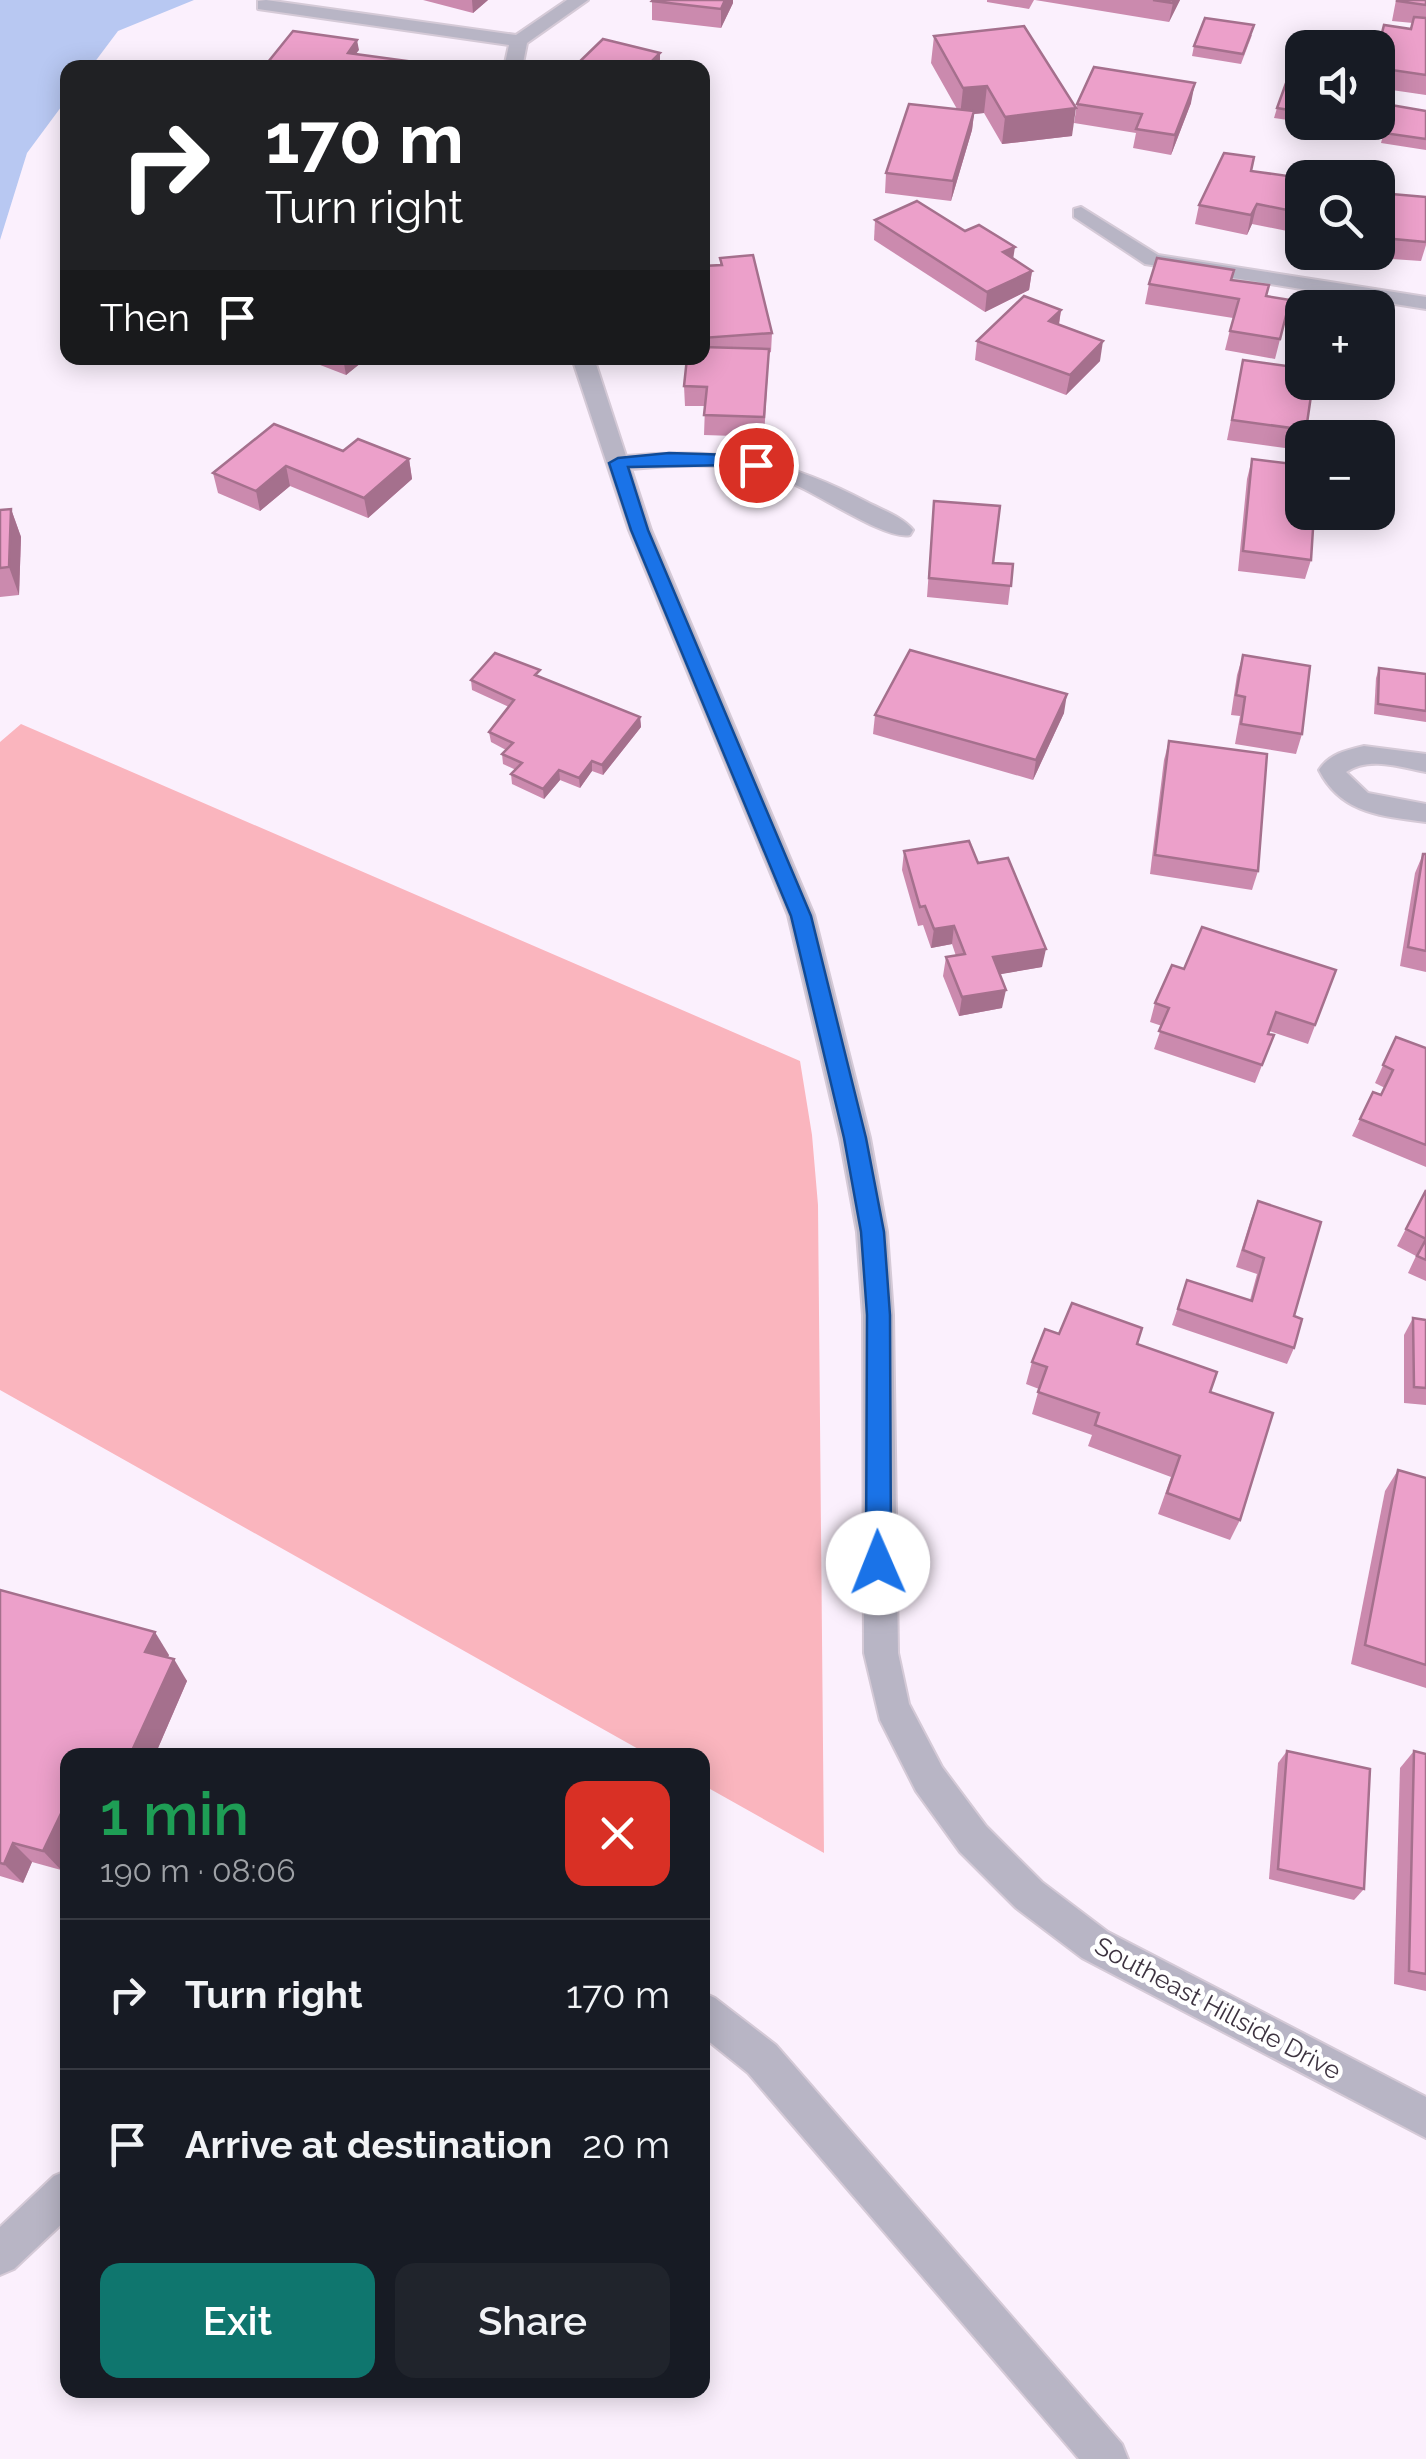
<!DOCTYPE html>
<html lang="en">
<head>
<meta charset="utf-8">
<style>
  :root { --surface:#171b24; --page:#20242c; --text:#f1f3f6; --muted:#9ea1a6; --line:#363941; --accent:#0f766e }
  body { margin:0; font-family:Raleway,sans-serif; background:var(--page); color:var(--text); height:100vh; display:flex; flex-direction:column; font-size:38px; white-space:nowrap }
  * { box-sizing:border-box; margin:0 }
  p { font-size:32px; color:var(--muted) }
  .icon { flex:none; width:55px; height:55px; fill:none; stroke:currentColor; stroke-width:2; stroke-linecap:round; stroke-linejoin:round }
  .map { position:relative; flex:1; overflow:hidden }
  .side { position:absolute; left:60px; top:1748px; width:650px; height:650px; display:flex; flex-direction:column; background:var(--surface); border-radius:20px; box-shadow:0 5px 25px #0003 }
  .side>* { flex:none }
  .top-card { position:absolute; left:60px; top:60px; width:650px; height:305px; border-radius:20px; box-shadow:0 5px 25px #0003; background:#202124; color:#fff; overflow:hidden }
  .tools { position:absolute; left:1285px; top:30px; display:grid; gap:20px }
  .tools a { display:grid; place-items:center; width:110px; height:110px; border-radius:20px; background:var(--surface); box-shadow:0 5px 25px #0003; font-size:50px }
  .pin { position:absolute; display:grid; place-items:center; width:85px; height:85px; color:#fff; margin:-42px; border:5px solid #fff; border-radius:50%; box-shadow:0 2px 10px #0007 }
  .me { position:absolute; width:110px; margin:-55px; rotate:359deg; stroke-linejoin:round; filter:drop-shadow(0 0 8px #0008) }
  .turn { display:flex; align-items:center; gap:35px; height:210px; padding:0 40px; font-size:45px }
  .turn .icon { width:130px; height:130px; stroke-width:2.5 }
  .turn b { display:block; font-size:70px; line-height:85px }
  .then { display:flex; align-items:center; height:95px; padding:0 40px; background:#0003; gap:20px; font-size:38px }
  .round { display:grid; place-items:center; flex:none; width:105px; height:105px; border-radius:20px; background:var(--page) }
  .head { display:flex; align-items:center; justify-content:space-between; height:170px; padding:0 40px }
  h1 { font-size:60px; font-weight:600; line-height:75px; color:#1e9e55 }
  .button { display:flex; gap:20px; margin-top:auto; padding:20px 40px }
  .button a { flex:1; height:115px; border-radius:20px; background:var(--accent); color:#fff; font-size:40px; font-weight:600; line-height:115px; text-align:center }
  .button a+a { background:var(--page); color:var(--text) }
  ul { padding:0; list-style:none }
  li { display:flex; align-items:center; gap:30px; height:150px; padding:0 40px; border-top:2px solid var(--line) }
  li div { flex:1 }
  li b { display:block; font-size:38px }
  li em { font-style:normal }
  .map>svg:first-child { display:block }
</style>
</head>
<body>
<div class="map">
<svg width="1426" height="2459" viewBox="0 0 1426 2459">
  <rect width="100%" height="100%" fill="#fbf0fd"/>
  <!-- green -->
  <polygon fill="#fab5be" points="21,724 800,1061 812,1135 818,1205 824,1853 703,1785 702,1755 649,1755 0,1390 0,742"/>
  <!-- water -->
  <polygon fill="#b8c8f2" points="0,0 194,0 118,31 91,67 68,68 67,99 27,153 0,240"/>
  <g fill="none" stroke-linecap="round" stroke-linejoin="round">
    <!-- minor casing -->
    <g stroke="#d5cad7" stroke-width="4">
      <g id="minor">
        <polygon points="266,0 516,35 567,0 588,0 527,43 522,68 504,68 509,45 258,9 258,1"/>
        <polygon points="1081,207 1158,255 1426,297 1426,309 1145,264 1074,217 1074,209"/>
        <path d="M572 358H594L626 456C722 448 782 457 867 502 882 510 903 517 913 530L910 535C887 541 817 493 791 483 739 461 686 464 631 469L651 530 814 915 870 1138 887 1232 893 1315 898 1653 909 1704 942 1767 986 1826 1042 1882 1108 1932 1426 2097V2138L1082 1958 1016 1908 960 1852 916 1791 880 1720 864 1653 863 1315 857 1232 840 1138 788 915 629 530Z"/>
        <path d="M1364 746 1426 754V772C1400 767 1369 756 1346 772L1368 793 1426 804V822C1382 816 1341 814 1319 770 1329 754 1347 750 1364 746Z"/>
        <polygon points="702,1992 715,1998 776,2045 1122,2444 1128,2459 1079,2459 748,2073 702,2036"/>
        <polygon points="68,2170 68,2218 14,2269 0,2275 0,2227 54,2176"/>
      </g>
    </g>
    <!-- minor -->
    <use href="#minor" fill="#b8b5c5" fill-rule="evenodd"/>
  </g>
  <!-- wall -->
  <g fill="#cb8aae">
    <polygon points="423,0 488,0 473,13"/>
    <polygon points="987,0 1034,0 1029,9 987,2"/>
    <polygon points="1035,0 1180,0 1169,22"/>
    <polygon points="1396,0 1426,0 1426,95 1378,88 1378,49 1411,29 1413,23 1392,21"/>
    <polygon points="652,1 733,3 721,28 652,20"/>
    <polygon points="1252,35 1241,64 1192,56 1194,46"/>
    <polygon points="934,36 1072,136 1002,144 984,113 974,114 972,130 951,201 885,193 886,173 957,109 931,63"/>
    <polygon points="1302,77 1302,122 1274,118 1277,108"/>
    <polygon points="1191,103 1171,155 1133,148 1136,133 1074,123 1077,104"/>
    <polygon points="1391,105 1426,111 1426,150 1381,143"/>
    <polygon points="1323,122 1365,122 1359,138 1321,131"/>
    <polygon points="1251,171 1302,178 1302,234 1252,224 1247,235 1195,224 1199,205"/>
    <polygon points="1380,193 1426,197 1426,245 1421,261 1377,258 1378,201"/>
    <polygon points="875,220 965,231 1032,271 1029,290 985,312 874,240"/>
    <polygon points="720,258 772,333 771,352 769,353 764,437 704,435 705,406 685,406 684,386 687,359 656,361 656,358 702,358 702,266 720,265"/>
    <polygon points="1232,280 1266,296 1290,300 1275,359 1225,350 1233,318 1145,304 1149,284"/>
    <polygon points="1061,310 1059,325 1100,361 1066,395 975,360 977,341"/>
    <polygon points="302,358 367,358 346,375"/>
    <polygon points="1243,360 1306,430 1304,438 1302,438 1300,450 1227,440"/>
    <polygon points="343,451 409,459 412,479 368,518 290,486 260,511 218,493 213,473"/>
    <polygon points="1252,459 1302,512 1316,512 1314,519 1304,517 1302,528 1311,560 1305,579 1238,571 1247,479"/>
    <polygon points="934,501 993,563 1013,564 1008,605 927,597"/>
    <polygon points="11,509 21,537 19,595 0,597 0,510"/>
    <polygon points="1243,655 1302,734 1296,754 1235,744 1240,716 1231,715 1237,675"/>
    <polygon points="1379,668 1426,674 1426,722 1374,714 1376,678"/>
    <polygon points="540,677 640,717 641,727 603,775 592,771 580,788 560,780 544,799 512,784 511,774 516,770 503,764 502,754 506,750 491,742 489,732 509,707 472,690 471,680"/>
    <polygon points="1064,713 1033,780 873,734 875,715"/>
    <polygon points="1169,741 1258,871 1252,890 1150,874 1164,760"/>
    <polygon points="904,851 978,863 1042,967 1000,974 1002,1008 959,1016 943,976 946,957 956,956 952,944 931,948 923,925 918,926 902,870"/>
    <polygon points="1423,854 1426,854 1426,972 1400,966 1415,873"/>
    <polygon points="1184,969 1336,970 1308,1044 1269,1031 1268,1034 1274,1035 1255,1083 1154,1049 1162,1026 1150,1022 1155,1003"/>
    <polygon points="1396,1037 1426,1048 1426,1167 1352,1136 1373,1092 1381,1095 1385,1088 1375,1083"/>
    <polygon points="1426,1190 1426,1281 1408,1273 1416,1256 1397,1246"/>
    <polygon points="1258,1201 1294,1316 1294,1348 1287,1364 1172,1325 1187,1280 1250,1300 1257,1274 1236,1267 1251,1219"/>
    <polygon points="1413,1318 1426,1320 1426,1405 1404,1403 1404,1335"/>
    <polygon points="1059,1334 1137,1344 1210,1392 1240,1520 1230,1540 1158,1514 1171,1477 1088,1446 1092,1435 1032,1414 1039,1389 1026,1384 1032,1362"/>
    <polygon points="1398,1470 1426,1478 1426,1688 1351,1664 1385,1491"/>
    <polygon points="0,1590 169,1655 168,1657 187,1681 155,1755 68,1755 68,1856 61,1870 32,1862 23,1883 0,1876"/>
    <polygon points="1287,1751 1364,1889 1354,1900 1269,1879 1278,1763"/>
    <polygon points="1414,1751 1426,1754 1426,1991 1394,1984 1400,1768"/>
  </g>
  <!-- shaded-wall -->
  <g fill="#a5708d">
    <polygon points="472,0 488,0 473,13"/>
    <polygon points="725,0 733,0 733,3 721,28 721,9"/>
    <polygon points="1174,0 1180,0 1169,22 1173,3"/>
    <polygon points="357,40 359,50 349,63 348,53"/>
    <polygon points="660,53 660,68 645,68"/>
    <polygon points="1195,83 1191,103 1171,155 1175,135"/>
    <polygon points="987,86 984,113 974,114 972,130 951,201 963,88"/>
    <polygon points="1076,108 1072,136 1002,144 1005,117"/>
    <polygon points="1257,204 1252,224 1247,235 1251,215"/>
    <polygon points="1015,247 1012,266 1003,252"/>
    <polygon points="1032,271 1029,290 985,312 987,292"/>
    <polygon points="1061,310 1058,329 1049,321"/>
    <polygon points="1103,341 1100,361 1066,395 1070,375"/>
    <polygon points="343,358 367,358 346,375"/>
    <polygon points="409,459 412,479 368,518 364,498"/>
    <polygon points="286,466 290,486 260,511 256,491"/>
    <polygon points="11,509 21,537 19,595 9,567"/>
    <polygon points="1067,694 1064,713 1033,780 1036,760"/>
    <polygon points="640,717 641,727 603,775 602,765"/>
    <polygon points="592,761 592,771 580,788 579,778"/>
    <polygon points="559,770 560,780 544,799 543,789"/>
    <polygon points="954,926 952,944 931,948 934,929"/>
    <polygon points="1046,949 1042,967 990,976 993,957"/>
    <polygon points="1006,990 1002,1008 959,1016 962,997"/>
    <polygon points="155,1632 169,1655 160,1674 145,1652"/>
    <polygon points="174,1659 187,1681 155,1755 130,1755"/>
    <polygon points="68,1799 68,1856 61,1870 43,1851"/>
    <polygon points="13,1843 32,1862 23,1883 4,1864"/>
  </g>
  <!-- building -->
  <g fill="#eca0ca" stroke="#a5708d" stroke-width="2.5">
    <polygon points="653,0 725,0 721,9 652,1"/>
    <polygon points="1153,0 1174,0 1173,3"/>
    <polygon points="1397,0 1426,0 1426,5 1397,1"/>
    <polygon points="1414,17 1426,18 1426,75 1378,68 1378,49 1384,25 1411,29"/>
    <polygon points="1205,18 1254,25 1243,54 1194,46"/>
    <polygon points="1024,26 1076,108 1005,117 987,86 963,88 934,36"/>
    <polygon points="293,31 357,40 348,53 407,61 403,68 264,67"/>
    <polygon points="603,39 660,53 645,68 573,68"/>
    <polygon points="1094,67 1195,83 1175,135 1136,129 1142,114 1077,104"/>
    <polygon points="1289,75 1302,77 1302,112 1277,108"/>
    <polygon points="909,104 974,111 953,181 886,173"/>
    <polygon points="1391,105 1426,111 1426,139 1384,133"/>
    <polygon points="1333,122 1364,122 1362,128"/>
    <polygon points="1224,153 1254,157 1251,171 1302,178 1302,213 1257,204 1251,215 1199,205"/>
    <polygon points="1380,193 1426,197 1426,242 1383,238"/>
    <polygon points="917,201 965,231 979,225 1015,247 1003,252 1032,271 987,292 875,220"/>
    <polygon points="753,255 772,333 702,338 702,266 722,265 720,258"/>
    <polygon points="1157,258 1234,270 1231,280 1269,285 1266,296 1290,300 1280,339 1230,331 1239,299 1149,284"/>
    <polygon points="1024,296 1061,310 1049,321 1103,341 1070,375 977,341"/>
    <polygon points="702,347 769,349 764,417 704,415 707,387 684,386 687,358 702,358"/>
    <polygon points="1243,360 1302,368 1302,382 1313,382 1306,430 1232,420"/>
    <polygon points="274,424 343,451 358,439 409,459 364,498 286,466 256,491 213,473"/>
    <polygon points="1252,459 1302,465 1302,512 1305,512 1302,528 1313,529 1311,560 1243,551"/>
    <polygon points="934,501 1000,506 993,563 1013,564 1011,586 929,578"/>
    <polygon points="11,509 9,567 0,568 0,510"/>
    <polygon points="910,650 1067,694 1036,760 875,715"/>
    <polygon points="495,653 540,670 535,675 640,717 602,765 592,761 579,778 559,770 543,789 511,774 522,763 502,754 513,743 489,732 514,700 471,680"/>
    <polygon points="1243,655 1310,666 1302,734 1241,724 1245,697 1236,695"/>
    <polygon points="1379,668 1426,674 1426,711 1378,704"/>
    <polygon points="1169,741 1267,754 1258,871 1155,855"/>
    <polygon points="969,841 978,863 1008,858 1046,949 993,957 1006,990 962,997 946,957 965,954 954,926 934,929 925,906 920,907 904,851"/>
    <polygon points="1423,854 1426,854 1426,951 1408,947"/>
    <polygon points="1202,927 1336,970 1315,1025 1276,1012 1268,1034 1274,1035 1262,1065 1159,1031 1169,1008 1155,1003 1172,965 1184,969"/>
    <polygon points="1396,1037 1426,1048 1426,1145 1360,1119 1373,1092 1381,1095 1393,1070 1383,1065"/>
    <polygon points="1426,1190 1426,1260 1417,1256 1426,1239 1406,1229"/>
    <polygon points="1258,1201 1321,1222 1294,1316 1302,1319 1294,1348 1178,1309 1187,1280 1252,1301 1264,1258 1243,1250"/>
    <polygon points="1072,1303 1142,1328 1137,1344 1217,1372 1210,1392 1273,1413 1240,1520 1167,1493 1180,1456 1095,1425 1099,1413 1038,1392 1047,1367 1032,1362 1045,1329 1059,1334"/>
    <polygon points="1413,1318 1426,1320 1426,1388 1414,1387"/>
    <polygon points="1398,1470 1426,1478 1426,1665 1365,1645"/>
    <polygon points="0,1590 155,1632 145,1652 174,1659 130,1755 68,1755 68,1799 43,1851 13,1843 4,1864 0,1863"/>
    <polygon points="1287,1751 1370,1769 1364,1889 1278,1869"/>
    <polygon points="1414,1751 1426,1754 1426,1974 1409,1971"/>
  </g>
  <!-- route -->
  <polygon fill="#1a73e8" stroke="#114b97" stroke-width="2.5" points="669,453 734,455 765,465 756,470 734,465 628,467 648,530 811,916 866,1138 884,1232 890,1315 891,1563 887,1571 878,1574 869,1571 866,1563 867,1315 861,1232 844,1138 791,916 631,530 609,463 618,458"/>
  <g text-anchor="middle" stroke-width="9" stroke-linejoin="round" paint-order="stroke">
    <!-- street labels -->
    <g font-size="25" fill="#3d3340" stroke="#fff">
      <text transform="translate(1218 2008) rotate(28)" y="9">Southeast Hillside Drive</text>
    </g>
  </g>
</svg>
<div class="tools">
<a><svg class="icon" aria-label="sound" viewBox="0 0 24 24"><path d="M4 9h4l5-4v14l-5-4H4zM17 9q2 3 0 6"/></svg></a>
<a><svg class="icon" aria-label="search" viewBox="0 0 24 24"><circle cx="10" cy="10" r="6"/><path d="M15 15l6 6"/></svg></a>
<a>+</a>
<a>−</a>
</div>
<div class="pin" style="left:756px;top:465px;background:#d93025"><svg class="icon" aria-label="arrive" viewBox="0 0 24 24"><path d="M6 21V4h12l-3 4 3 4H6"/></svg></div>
<svg class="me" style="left:878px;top:1563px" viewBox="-20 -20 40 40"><circle r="19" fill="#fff"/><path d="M0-13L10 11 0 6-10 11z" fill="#1a73e8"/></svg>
<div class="top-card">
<div class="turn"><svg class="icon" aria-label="right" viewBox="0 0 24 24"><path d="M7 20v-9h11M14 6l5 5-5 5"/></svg><div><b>170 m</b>Turn right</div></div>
<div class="then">Then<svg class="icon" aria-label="arrive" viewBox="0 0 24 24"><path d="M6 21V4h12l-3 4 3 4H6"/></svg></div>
</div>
<section class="side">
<div class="head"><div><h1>1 min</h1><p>190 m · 08:06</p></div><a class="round" style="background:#d93025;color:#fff"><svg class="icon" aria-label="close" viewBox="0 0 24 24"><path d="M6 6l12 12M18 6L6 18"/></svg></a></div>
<ul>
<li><svg class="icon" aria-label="right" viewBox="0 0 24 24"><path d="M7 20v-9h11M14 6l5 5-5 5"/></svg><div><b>Turn right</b></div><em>170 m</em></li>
<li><svg class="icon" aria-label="arrive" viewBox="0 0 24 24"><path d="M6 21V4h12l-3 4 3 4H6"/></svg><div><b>Arrive at destination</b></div><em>20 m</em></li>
</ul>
<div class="button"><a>Exit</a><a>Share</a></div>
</section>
</div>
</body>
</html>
